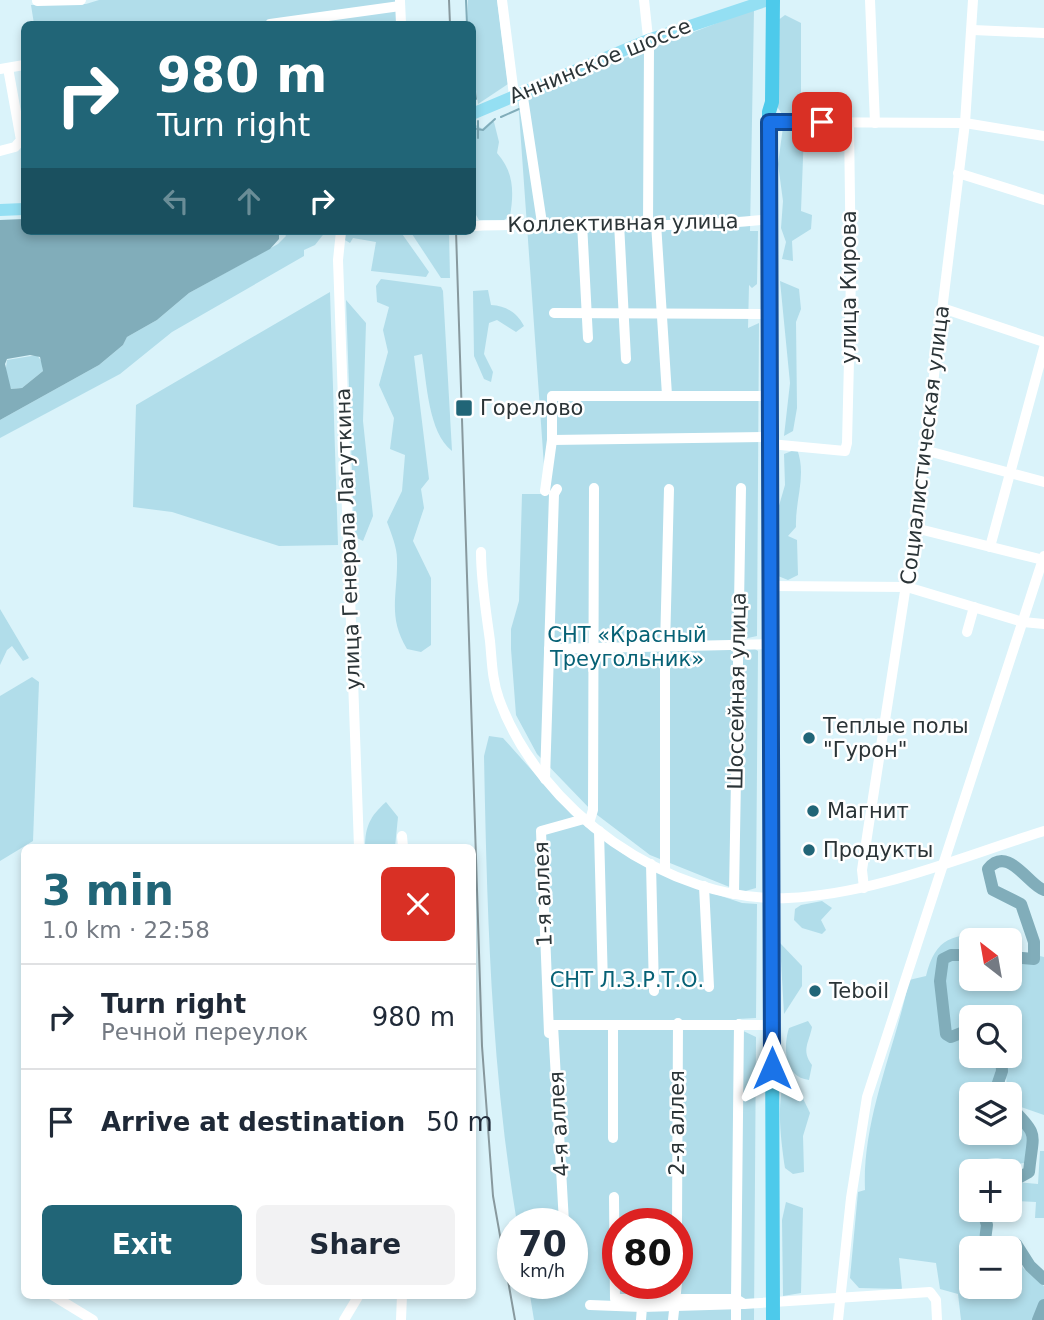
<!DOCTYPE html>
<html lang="en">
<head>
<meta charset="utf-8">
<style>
  :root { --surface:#fff; --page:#f2f2f3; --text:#1f2937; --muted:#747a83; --line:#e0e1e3; --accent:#216577 }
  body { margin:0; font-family:"DejaVu Sans",sans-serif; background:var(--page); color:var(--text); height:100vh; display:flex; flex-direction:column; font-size:26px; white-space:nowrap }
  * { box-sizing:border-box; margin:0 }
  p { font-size:23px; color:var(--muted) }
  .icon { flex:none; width:38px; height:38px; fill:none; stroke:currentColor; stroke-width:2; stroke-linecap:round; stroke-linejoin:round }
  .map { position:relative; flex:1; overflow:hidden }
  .drawer { position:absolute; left:21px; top:844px; width:455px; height:455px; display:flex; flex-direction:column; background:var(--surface); border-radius:10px; box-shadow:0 4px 10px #0003 }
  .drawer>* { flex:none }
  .guide { position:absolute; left:21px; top:21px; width:455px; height:214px; border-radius:10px; box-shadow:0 4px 10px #0003; background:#216577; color:#fff; overflow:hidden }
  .needle { width:46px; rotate:329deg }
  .controls { position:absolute; left:959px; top:928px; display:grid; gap:14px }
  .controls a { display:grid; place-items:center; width:63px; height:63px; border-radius:10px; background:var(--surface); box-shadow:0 4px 10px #0003; font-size:35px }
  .speed { position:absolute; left:497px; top:1208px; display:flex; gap:14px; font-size:35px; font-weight:700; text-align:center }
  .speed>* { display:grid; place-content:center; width:91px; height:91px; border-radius:50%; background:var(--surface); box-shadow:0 4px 10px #0003; line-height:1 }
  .speed small { font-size:18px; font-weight:400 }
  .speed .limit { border:10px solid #d22; background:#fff; color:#111 }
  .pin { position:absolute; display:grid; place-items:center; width:60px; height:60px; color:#fff; margin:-30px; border-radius:14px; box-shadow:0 4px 10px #0006 }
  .me { position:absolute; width:77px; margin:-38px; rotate:0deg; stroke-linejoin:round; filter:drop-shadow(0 0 5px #0008) }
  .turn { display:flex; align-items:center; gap:24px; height:147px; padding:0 21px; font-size:32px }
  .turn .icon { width:91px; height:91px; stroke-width:2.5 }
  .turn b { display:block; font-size:49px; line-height:60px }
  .lanes { display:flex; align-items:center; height:66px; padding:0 21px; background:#0003; justify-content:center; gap:35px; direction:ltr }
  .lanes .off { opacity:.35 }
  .round { display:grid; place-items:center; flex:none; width:74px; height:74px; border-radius:10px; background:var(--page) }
  .overview { display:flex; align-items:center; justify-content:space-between; height:119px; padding:0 21px }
  h1 { font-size:42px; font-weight:800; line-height:52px; color:var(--accent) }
  .cta { display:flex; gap:14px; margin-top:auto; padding:14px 21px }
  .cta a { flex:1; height:80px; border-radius:10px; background:var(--accent); color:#fff; font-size:28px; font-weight:800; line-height:80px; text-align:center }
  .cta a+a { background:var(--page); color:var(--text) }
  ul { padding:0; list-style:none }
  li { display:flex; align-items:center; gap:21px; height:105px; padding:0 21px; border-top:2px solid var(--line) }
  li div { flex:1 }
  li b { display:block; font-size:26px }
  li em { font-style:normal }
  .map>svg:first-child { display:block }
</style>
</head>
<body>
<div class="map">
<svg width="1044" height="1320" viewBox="0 0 1044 1320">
  <rect width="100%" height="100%" fill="#daf3fa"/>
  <!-- green -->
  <g fill="#b1ddea" fill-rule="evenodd">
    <polygon points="99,0 397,0 399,24 34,24 31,5 86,4"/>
    <polygon points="468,0 497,0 508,84 478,104 472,63 472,24 467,24"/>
    <polygon points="754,9 750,231 758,231 757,284 752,288 749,285 748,328 759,323 757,636 743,639 743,650 752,647 758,651 756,888 742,892 650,855 592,811 537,754 516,715 511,649 511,629 519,601 522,494 546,494 518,99"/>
    <polygon points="785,15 801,23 801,110 791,115 782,114 776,105 777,21"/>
    <path d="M490 122H494L499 142 497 153C514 172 514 192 510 216L504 220H479L476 215 473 128 477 125 482 129Z"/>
    <polygon points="783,127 804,132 801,211 812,215 811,229 792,241 793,261 782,259 786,242 781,228 783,201 778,164"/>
    <polygon points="283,231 326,231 315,245 304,250 304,256 172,332 120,374 0,438 0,420 99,365 123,345 127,337 157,320 189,293 278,244 286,236"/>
    <polygon points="346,231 400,231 429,272 426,277 371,271 376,242 353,238 350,243 345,240"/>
    <polygon points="410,231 449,231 450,278 441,278"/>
    <path d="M381 279 441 287 443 291 452 451C428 432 427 383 422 354L414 356 429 479 421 489 424 508 413 541 431 578V645L421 652 407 649C387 616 398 594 397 559 397 547 391 533 387 522L402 491 405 455 390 449 394 418 379 385 388 352 383 330 389 307 377 302 376 286Z"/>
    <polygon points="780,281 799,289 801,309 796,322 797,408 793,431 784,436 790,383"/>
    <path d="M488 290 491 305C507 306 517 313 524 326L516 332 497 320 489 323 484 354 493 372 491 382 484 379 474 356 473 291Z"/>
    <polygon points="330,292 338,545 279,546 172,512 133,507 136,405"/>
    <polygon points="346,300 366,323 363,421 373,516 363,541 357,538 354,528"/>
    <polygon points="37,355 42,362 43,371 22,388 11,389 5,375 7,360"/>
    <path d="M797 449C807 476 795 499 796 527L788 536 797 540 798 575 788 580 778 576V509L785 485 784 454Z"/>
    <polygon points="0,609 29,658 23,661 12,646 7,650 0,665"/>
    <polygon points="32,677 39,682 33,841 0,861 0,696"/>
    <path d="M489 736 503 738 571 814 622 853 709 892 742 903 757 904 756 1018 737 1019V1028L756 1037 754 1320H534L528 1283H572V1223H517C491 1069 487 912 484 756ZM618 1223H677V1283H618Z"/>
    <path d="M386 802 398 817 395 847H365C365 827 370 816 386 802Z"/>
    <polygon points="822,901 832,908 821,920 826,930 822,934 802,928 794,920 795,909 801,905"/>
    <path d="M991 933 999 940H971V978H1010V949L1044 957V1115L1021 1107 1007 1092 1005 1055H1010V1017H999L989 1009 991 1017H971V1055H997C1000 1069 989 1081 995 1094H971V1132H1010V1110L1030 1134 1024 1163C1014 1165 1007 1159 998 1158 973 1156 950 1185 968 1207 971 1211 977 1213 981 1217L983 1226 975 1248H971V1286C984 1291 990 1306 1006 1295L1010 1286V1254L1015 1251 1023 1268 1044 1286V1300L1034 1320H961L958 1294 940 1289 936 1263 899 1258 902 1289 859 1288 850 1278 858 1192 865 1190C862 1119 895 1049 909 980L926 976C936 936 953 935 991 933Z"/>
    <polygon points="780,943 802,966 802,986 784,1014"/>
    <path d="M808 1021 812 1027C809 1043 801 1050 812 1065L809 1080C784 1077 783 1046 789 1028Z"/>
    <path d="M785 1077 795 1082 810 1113 803 1136 804 1172 793 1174 785 1168C781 1140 776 1104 785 1077Z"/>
    <polygon points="1040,1151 1044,1151 1044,1218 1035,1218 1036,1202 1015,1201 1016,1182 1038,1184"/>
    <polygon points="786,1202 803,1208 801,1293 783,1296 782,1220"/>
  </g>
  <!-- water -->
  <path fill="#81adba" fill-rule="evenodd" d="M24 219V231H269L279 235V239L270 249 189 293 157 320 127 337 123 345 99 365 0 420V220ZM30 355 40 357 43 371 22 388 11 389 5 364 7 359Z"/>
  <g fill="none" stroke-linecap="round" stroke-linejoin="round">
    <!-- stream -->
    <g stroke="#81adba" stroke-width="2">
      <polyline points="466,0 467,24"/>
      <polyline points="472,70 476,99"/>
      <polyline points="501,117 519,109"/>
      <polyline points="478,121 478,138"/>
      <polyline points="477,129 483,130 495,119"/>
    </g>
    <!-- river -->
    <g stroke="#81adba" stroke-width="12">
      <polyline points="971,955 951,955 943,959 940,981 946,1034 951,1037 971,1029"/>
      <path d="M1010 957 1034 959V942L1021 904 993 890 988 869C1008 844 1029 886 1044 890"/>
      <polyline points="999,1094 996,1089 1002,1071 1001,1055"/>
      <path d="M1010 1106C1040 1138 1033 1130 1029 1172L1020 1177 1010 1174"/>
      <polyline points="984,1171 1002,1171"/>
      <polyline points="971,1181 968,1188 971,1205"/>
      <polyline points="979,1209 983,1212 987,1225 984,1248"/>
      <polyline points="1009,1248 1016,1244 1030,1266 1044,1279"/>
      <polyline points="981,1286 993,1293 1002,1291 1004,1286"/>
      <polyline points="1038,1320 1044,1305"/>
    </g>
    <!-- minor -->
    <g stroke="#fff" stroke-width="10">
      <polyline points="502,0 514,95"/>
      <polyline points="644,0 649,47 648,223"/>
      <polyline points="870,0 875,123"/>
      <polyline points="37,1 81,0"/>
      <polyline points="400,1 401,24"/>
      <polyline points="270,24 400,6"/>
      <polyline points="973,30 1044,33"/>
      <polyline points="0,69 24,65"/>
      <polyline points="522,91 542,223"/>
      <polyline points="769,122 965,123 1044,136"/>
      <polyline points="0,151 15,147 21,140 8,68"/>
      <polyline points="958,173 1044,200"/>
      <polyline points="582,223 588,338"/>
      <polyline points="619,223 626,359"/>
      <polyline points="656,223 667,395"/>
      <path d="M476 226C573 222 673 230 770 219"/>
      <polyline points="341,231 338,260 359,847"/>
      <polyline points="942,308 1044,342"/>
      <polyline points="554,313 770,314"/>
      <polyline points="552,440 770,437"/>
      <polyline points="770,444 845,451 847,443 851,277 849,123"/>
      <polyline points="924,450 1044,482"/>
      <polyline points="545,491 552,440 552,396 770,396"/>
      <polyline points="915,528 1043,560"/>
      <polyline points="990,547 1044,348"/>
      <path d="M481 552C481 582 486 611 490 641 492 661 492 680 499 699 539 810 668 903 788 898 875 894 961 857 1044 831"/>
      <polyline points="771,586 907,587 1023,622 1044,624"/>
      <polyline points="967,632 974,607"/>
      <polyline points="549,649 771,644"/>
      <polyline points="545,779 554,494 557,489"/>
      <polyline points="589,823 593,810 594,488"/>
      <polyline points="599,831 603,986"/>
      <polyline points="402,836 403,847"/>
      <polyline points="651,864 654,991"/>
      <polyline points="665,870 665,647 669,489"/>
      <polyline points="704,886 709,987"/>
      <polyline points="864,888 862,870 868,830 917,514 965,123 973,0"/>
      <polyline points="734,894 741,488"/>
      <polyline points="549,1033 541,831 584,819"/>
      <polyline points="613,1138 613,1025"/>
      <polyline points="614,1197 615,1299 736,1299 744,1304 930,1292 936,1300 937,1320"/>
      <polyline points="564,1223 553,1025 772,1025"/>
      <polyline points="677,1223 678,1023"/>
      <polyline points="52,1295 93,1320"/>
      <polyline points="736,1299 739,1024"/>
      <polyline points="590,1305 642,1307"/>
      <polyline points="736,1306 736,1320"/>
      <polyline points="344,1320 359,1295"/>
      <polyline points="401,1320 402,1295"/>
      <polyline points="641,1320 642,1307 743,1304"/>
      <polyline points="673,1320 677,1283"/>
      <polyline points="838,1320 851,1198 867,1097 1044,556"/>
    </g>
    <!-- major -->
    <g stroke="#94dff3" stroke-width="12">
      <polyline points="472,114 648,40 768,0"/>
      <polyline points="0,210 24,209"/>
    </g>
    <!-- highway -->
    <polyline stroke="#4dcaeb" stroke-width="14" points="773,0 772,102 769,112 773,1320"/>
    <!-- rail -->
    <g stroke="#88999e" stroke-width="2">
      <polyline points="449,0 450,24"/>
      <polyline points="456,231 482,1046 493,1196 515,1320"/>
    </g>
  </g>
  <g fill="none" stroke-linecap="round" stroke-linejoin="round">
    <!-- route casing -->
    <g stroke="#114b97" stroke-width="18">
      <polyline id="route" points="772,1068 769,122 822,122"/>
    </g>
    <!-- route -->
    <use href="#route" stroke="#1a73e8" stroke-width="12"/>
  </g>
  <!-- markers -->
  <g fill="#216577" stroke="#fff" stroke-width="2.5">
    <rect x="455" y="399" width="18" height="18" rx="3.5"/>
    <circle cx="809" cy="738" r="7"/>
    <circle cx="813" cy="811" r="7"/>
    <circle cx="809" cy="850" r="7"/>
    <circle cx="815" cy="991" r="7"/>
  </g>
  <g text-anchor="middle" stroke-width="5" stroke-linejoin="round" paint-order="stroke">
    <!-- street labels -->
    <g font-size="21" fill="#2b3437" stroke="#fff">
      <text transform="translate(600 61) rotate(-22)" y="7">Аннинское шоссе</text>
      <text transform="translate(623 223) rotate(-1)" y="7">Коллективная улица</text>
      <text transform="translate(849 287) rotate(-90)" y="7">улица Кирова</text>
      <text transform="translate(925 445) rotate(-83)" y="7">Социалистическая улица</text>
      <text transform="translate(348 539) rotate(-92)" y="7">улица Генерала Лагуткина</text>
      <text transform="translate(737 691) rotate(-89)" y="7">Шоссейная улица</text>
      <text transform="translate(543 894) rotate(-92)" y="7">1-я аллея</text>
      <text transform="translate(677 1123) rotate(-90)" y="7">2-я аллея</text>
      <text transform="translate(559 1124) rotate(-93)" y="7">4-я аллея</text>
    </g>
    <!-- poi labels -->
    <g font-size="21" fill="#2b3437" stroke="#fff" text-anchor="start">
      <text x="480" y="415">Горелово</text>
      <text x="823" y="733">Теплые полы<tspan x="823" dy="24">"Гурон"</tspan></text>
      <text x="827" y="818">Магнит</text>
      <text x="823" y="857">Продукты</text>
      <text x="829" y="998">Teboil</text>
    </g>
    <!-- park labels -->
    <g font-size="21" fill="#066175" stroke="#fff">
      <text x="627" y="642">СНТ «Красный<tspan x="627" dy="24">Треугольник»</tspan></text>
      <text x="627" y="987">СНТ Л.З.Р.Т.О.</text>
    </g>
  </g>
</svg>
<div class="controls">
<a><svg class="needle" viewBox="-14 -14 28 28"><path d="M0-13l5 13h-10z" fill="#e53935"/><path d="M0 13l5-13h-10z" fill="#747a83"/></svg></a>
<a><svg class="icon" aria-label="search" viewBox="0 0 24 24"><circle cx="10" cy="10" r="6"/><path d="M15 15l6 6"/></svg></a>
<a><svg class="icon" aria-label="layers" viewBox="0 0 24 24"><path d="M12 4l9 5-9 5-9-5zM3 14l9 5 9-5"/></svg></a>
<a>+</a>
<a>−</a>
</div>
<div class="speed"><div>70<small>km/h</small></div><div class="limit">80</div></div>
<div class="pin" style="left:822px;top:122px;background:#d93025"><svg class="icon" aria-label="arrive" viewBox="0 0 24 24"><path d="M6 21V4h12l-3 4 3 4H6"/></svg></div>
<svg class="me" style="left:772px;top:1068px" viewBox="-20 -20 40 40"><path d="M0-17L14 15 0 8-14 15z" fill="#1a73e8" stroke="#fff" stroke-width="4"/></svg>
<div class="guide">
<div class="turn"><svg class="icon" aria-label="right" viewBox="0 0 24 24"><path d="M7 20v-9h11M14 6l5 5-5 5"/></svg><div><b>980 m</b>Turn right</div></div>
<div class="lanes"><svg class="icon off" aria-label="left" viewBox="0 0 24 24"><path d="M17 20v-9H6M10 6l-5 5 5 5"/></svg><svg class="icon off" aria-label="ahead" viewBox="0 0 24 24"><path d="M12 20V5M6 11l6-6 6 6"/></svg><svg class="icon" aria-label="right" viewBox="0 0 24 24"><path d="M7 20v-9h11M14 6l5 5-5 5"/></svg></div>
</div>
<section class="drawer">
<div class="overview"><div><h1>3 min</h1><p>1.0 km · 22:58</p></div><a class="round" style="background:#d93025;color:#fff"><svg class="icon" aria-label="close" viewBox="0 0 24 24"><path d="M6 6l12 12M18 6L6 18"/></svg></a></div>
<ul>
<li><svg class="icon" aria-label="right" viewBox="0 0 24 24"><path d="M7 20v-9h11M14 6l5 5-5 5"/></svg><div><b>Turn right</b><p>Речной переулок</p></div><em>980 m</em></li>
<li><svg class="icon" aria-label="arrive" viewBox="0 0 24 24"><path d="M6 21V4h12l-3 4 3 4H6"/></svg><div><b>Arrive at destination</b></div><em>50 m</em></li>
</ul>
<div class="cta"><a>Exit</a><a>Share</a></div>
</section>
</div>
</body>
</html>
